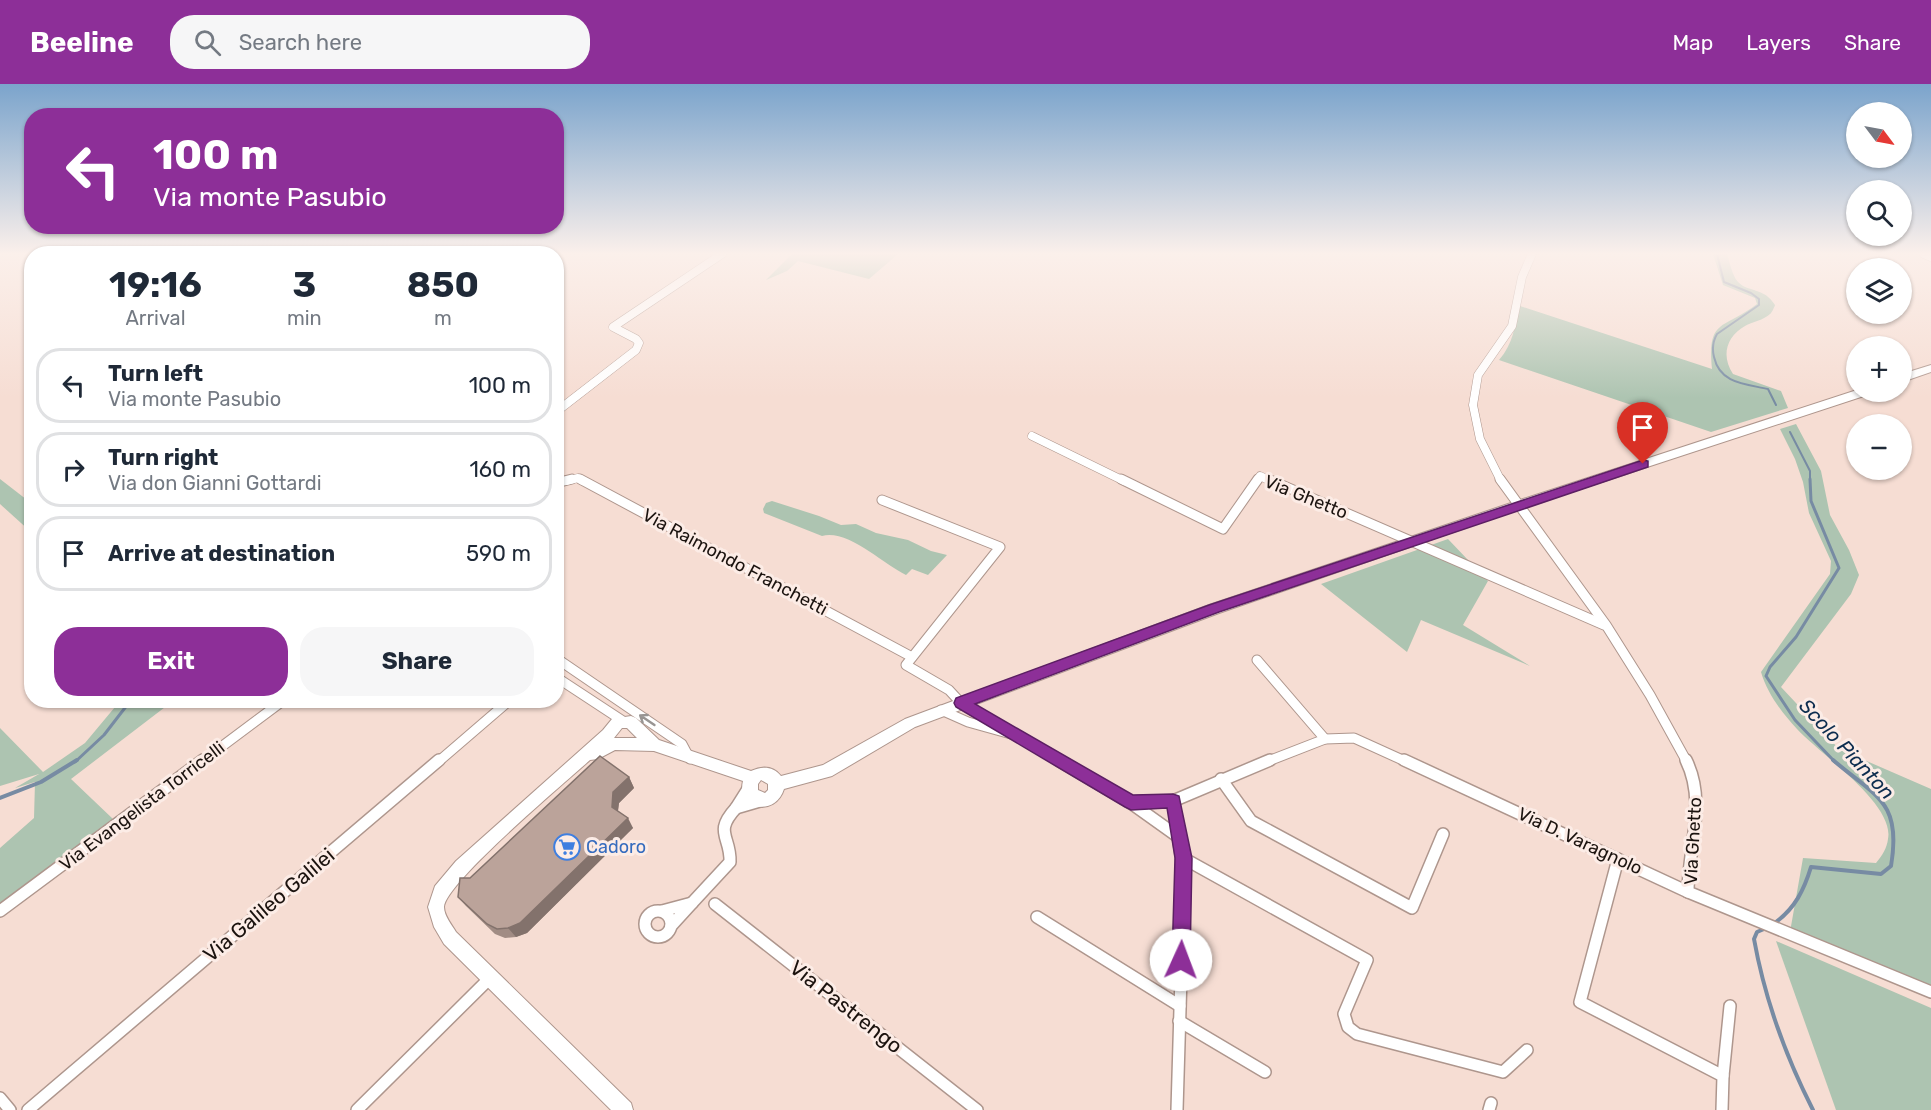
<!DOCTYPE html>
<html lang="en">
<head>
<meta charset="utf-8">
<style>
  :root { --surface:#fff; --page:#f6f6f7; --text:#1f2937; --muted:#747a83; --line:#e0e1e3; --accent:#8d2f98 }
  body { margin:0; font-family:Rubik,sans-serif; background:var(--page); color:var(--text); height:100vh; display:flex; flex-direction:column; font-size:22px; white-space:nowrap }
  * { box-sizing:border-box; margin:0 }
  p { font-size:20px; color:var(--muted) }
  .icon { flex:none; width:33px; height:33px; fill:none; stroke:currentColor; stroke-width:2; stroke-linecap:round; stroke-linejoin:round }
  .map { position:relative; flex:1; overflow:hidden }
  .sheet { position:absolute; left:24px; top:162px; width:540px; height:462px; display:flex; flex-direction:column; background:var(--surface); border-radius:24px; box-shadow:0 2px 4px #0004 }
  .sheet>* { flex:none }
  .top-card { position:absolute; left:24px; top:24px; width:540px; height:126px; border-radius:24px; box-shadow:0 2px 4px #0004; background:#8d2f98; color:#fff; overflow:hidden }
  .needle { width:39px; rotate:122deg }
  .buttons { position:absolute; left:1846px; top:18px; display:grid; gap:12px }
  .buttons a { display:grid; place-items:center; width:66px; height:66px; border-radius:50%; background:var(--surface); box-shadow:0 2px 4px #0004; font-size:30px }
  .pin { position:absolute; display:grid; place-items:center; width:51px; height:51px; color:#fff; margin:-62px -26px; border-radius:50% 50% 50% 0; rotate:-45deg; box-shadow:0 0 6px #0007 }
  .pin .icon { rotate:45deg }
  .me { position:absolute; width:66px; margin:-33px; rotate:2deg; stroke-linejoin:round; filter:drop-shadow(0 0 4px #0008) }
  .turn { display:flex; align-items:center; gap:21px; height:126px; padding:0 30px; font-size:27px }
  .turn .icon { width:78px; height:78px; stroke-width:2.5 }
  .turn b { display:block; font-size:42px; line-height:51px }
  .eta { display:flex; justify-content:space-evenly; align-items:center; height:102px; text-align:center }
  .eta b { font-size:36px; font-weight:700; line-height:42px }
  .action { display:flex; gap:12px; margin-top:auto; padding:12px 30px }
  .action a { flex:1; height:69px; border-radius:24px; background:var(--accent); color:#fff; font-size:24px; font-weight:700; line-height:69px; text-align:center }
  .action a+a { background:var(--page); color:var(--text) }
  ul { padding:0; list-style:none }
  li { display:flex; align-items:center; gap:18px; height:75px; margin:0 12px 9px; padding:0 18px; border:3px solid var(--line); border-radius:24px }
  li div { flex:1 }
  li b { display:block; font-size:22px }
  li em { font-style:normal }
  header { display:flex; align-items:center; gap:36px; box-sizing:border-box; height:84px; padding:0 30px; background:var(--accent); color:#fff }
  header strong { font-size:28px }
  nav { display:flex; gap:33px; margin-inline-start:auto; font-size:21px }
  .search { width:420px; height:54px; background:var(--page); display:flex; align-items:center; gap:15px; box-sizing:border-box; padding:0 21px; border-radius:24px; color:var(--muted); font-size:22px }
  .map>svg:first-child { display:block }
</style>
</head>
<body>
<header>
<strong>Beeline</strong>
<div class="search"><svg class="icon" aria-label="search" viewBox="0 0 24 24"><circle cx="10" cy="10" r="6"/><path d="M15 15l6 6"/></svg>Search here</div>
<nav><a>Map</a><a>Layers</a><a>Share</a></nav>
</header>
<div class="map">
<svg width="1931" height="1026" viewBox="0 0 1931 1026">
  <rect width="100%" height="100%" fill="#f6ddd3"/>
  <!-- green -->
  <g fill="#adc4b1">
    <polygon points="792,170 898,170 869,195 798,177 787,187 766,196"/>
    <path d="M1713 170H1727C1730 179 1732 191 1738 198 1749 209 1764 203 1775 221 1775 222 1771 230 1770 230 1764 236 1752 238 1745 242 1726 253 1721 272 1733 290L1781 307 1788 324 1711 348 1499 276C1513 260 1516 242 1517 221L1712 285C1707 234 1723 246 1757 220L1755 214 1723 201Z"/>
    <path d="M1796 340 1821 387 1830 431 1849 466 1859 491 1851 510 1781 603 1839 665 1931 705V908L1790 848 1803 774 1876 779C1882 772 1887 764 1888 755 1895 720 1819 669 1797 645 1782 629 1767 609 1761 588L1830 490 1831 477 1809 429 1803 398 1795 375 1780 345Z"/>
    <polygon points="0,395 31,419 31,448 0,420"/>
    <path d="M772 417 819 432 841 441 856 440 876 449 908 456 931 467 947 471 928 491 912 485 906 491C883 480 848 445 822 452L764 429 763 425 766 419Z"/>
    <polygon points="1448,455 1488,497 1463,541 1530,582 1421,536 1407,568 1321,500"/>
    <polygon points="120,617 173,617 71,695 113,735 0,822 0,764 34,734 35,698 15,704 39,690 0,702 0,644 43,688 85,659"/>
    <polygon points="1776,857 1931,924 1931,1026 1836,1026"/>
  </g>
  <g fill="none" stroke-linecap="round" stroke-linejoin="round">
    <!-- stream-far2 -->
    <g stroke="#778ba3" stroke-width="2">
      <path d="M1717 170 1724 198 1751 209 1759 215V221L1717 250C1713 257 1712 265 1714 273 1720 300 1746 300 1768 305L1776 321"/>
      <polyline points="1790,348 1810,387 1810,397"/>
    </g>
    <!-- stream-far1 -->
    <g stroke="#778ba3" stroke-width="3">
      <polyline points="1810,395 1811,417 1839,484 1796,553 1770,583 1766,592 1795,636 1835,678"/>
      <polyline points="75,678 104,651 131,616"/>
    </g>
    <!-- stream -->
    <g stroke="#778ba3" stroke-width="4">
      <polyline points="0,714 41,698 77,676"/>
      <path d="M1776 838C1795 824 1804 806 1811 783L1881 790 1891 782C1902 717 1876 713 1833 676"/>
      <path d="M1764 845 1757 848 1754 855C1765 916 1785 971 1813 1026"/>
    </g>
    <!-- street-far2 casing -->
    <g stroke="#ae968d" stroke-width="9">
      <g id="street-far2">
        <polyline points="1924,170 1931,173"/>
        <polyline points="556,328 636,266 639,259 636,255 613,243 722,170"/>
        <polyline points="1032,352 1124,397"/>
        <polyline points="566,397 578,394 583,397"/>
        <polyline points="1257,397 1260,392 1271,397"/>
        <polyline points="1501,397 1480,355 1473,321 1478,291 1512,242 1522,193 1532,170"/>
      </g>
    </g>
    <!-- street-far1 casing -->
    <g stroke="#ae968d" stroke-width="11">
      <g id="street-far1">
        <polyline points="580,395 912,573"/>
        <polyline points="1121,395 1223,445 1258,395"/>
        <polyline points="1268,395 1604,541"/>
        <polyline points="1500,395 1606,541 1650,611 1687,678"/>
        <polyline points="556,399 572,395"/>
        <polyline points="882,416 1000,463 906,581 949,606 961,619 1061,678"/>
        <polyline points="556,574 682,660 690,675"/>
        <polyline points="1257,576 1325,655 1266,678"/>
        <polyline points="556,593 623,637"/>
        <polyline points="941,626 968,638 1011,650"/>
        <polyline points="1325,655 1354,654 1407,678"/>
        <polyline points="201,678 284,616"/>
        <polyline points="438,678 510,616"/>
      </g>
    </g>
    <!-- street casing -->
    <g stroke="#ae968d" stroke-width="14">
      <g id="street">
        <polyline points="1058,676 1131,719 1173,717 1270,676"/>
        <polyline points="1404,676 1688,808"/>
        <path d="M1686 676C1707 718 1688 764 1688 808L1931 908"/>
        <polyline points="1221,695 1251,737 1412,824 1443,750"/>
        <polyline points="748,705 736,724 760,717"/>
        <polyline points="1173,717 1184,791 1177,1026"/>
        <polyline points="1131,719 1180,754"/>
        <polyline points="1183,774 1367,876 1344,930 1348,943 1357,950 1503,988 1527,966"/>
        <polyline points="1618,775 1580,918 1723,992 1722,1026"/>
        <path d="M692 819 730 778C731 752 713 749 736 724"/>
        <polyline points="715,820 977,1026"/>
        <circle cx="658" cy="840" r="13"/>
        <polyline points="0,827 203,676"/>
        <polyline points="662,827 692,819 671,842"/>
        <polyline points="1037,833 1180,922"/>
        <polyline points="1179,937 1265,988"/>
        <polyline points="1723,992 1730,922"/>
        <polyline points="0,1014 10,1026"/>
        <polyline points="28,1026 439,676"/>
        <polyline points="357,1026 491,893"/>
        <polyline points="1489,1026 1491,1019"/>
      </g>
    </g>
    <!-- secondary casing -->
    <g stroke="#ae968d" stroke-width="2">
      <g id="secondary">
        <polygon points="1931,281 1931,288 1902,298 1902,290"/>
        <path d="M1857 306 1869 308 1867 311 1522 424 1219 529 915 643 832 692 784 705C775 734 736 725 743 697L654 667 615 666 598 675 590 676C567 697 445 799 444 823 444 832 452 841 456 848L631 1019 633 1026H611L444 860 434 843 428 823 435 802 456 777 603 646 612 635 631 632 636 634 659 656 751 687C762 682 773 682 781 692L823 681 905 635 1209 521 1514 418ZM622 644H627L637 654H614ZM761 696 768 700V706L765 709 758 706V700Z"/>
      </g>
    </g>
    <!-- street-far2 -->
    <use href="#street-far2" stroke="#fff" stroke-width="8"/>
    <!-- street-far1 -->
    <use href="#street-far1" stroke="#fff" stroke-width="9"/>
    <!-- street -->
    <use href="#street" stroke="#fff" stroke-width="11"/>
    <!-- secondary -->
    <use href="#secondary" fill="#fff" fill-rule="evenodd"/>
  </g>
  <!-- wall -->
  <polygon fill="#a18c84" points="629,693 634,704 619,719 618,727 633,744 527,849 516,853 505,854 495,850 466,822 458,813 470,794"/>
  <!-- shaded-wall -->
  <g fill="#83726c">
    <polygon points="629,693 634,704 619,719 617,733 612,723 613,708"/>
    <polygon points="628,734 633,744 527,849 516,853 508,844"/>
  </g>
  <!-- building -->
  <polygon fill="#bba39a" stroke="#83726c" stroke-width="1.5" points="600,672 629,693 613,708 612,723 628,734 520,839 508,844 497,845 487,840 458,813 460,794 470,794"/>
  <!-- one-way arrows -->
  <defs><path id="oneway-shaft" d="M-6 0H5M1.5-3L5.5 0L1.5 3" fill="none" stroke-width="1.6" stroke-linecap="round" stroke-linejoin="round" transform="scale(1.5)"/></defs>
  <use stroke="#989593" href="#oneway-shaft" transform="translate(647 636) rotate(-146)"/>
  <!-- sky -->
  <linearGradient id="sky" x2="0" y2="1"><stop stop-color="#7ba4cc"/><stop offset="0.54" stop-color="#fbf0eb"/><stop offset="1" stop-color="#fbf0eb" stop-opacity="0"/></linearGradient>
  <rect width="1931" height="314" fill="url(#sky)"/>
  <!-- route -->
  <polygon fill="#8d2f98" stroke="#5c1f63" stroke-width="1.5" points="1643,376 1648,377 1648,383 1219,528 975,620 1133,711 1173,710 1179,712 1192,774 1190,876 1187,883 1181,885 1175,883 1172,876 1175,774 1167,724 1131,726 1125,723 956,623 954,619 956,614 1209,521"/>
  <!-- icons -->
  <defs>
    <g id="supermarket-ring" transform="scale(1.35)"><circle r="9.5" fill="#fcece6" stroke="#3f7fe0" stroke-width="1.5"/><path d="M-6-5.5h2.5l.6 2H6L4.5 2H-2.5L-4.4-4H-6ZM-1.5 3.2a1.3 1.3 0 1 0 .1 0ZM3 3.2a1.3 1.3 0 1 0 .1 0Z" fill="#3f7fe0"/></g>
  </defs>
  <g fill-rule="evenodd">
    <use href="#supermarket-ring" x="567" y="763"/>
  </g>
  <g text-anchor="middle" stroke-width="6" stroke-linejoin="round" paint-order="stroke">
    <!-- street labels -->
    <g font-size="18" fill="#1b130f" stroke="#fcece6">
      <text transform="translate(1306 413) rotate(22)" y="6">Via Ghetto</text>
      <text transform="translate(735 478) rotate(28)" y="6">Via Raimondo Franchetti</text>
      <text transform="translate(142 722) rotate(-37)" y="6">Via Evangelista Torricelli</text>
      <text transform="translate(1580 757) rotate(25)" y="6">Via D. Varagnolo</text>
      <text transform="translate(1693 757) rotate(-87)" y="6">Via Ghetto</text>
    </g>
    <!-- shop labels -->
    <g font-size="18" fill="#366cbe" stroke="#fcece6" text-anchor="start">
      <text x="586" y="769">Cadoro</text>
    </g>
    <!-- water labels -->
    <g font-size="20" font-style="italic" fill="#0d2d4f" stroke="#fcece6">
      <text transform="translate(1847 665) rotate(47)" y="7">Scolo Pianton</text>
    </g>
    <!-- near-street labels -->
    <g font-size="21" fill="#1b130f" stroke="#fcece6">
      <text transform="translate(269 821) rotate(-40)" y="7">Via Galileo Galilei</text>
      <text transform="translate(846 923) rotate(38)" y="7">Via Pastrengo</text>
    </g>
  </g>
</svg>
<div class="buttons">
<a><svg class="needle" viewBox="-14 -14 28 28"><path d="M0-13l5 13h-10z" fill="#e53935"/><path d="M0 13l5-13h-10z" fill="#747a83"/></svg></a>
<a><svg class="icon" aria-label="search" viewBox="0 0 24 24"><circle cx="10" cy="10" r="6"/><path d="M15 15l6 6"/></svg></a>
<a><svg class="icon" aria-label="layers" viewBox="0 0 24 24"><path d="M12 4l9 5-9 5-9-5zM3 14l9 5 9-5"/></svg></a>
<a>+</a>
<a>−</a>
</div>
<div class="pin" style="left:1643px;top:380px;background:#d93025"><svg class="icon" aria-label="arrive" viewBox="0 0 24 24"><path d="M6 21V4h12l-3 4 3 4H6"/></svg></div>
<svg class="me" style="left:1181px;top:876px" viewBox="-20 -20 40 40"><circle r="19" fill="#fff"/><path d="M0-13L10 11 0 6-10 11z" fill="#8d2f98"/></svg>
<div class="top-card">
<div class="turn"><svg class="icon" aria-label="left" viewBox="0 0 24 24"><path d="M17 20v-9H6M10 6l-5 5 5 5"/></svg><div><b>100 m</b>Via monte Pasubio</div></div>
</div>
<section class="sheet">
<div class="eta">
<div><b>19:16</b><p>Arrival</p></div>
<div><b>3</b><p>min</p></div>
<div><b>850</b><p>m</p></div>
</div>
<ul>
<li><svg class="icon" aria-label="left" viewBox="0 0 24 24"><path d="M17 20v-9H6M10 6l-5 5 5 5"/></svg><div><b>Turn left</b><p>Via monte Pasubio</p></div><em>100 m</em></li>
<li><svg class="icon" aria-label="right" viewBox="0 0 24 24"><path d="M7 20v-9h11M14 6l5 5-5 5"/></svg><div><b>Turn right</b><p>Via don Gianni Gottardi</p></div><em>160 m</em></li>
<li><svg class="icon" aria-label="arrive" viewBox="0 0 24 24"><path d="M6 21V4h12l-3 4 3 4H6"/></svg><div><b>Arrive at destination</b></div><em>590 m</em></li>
</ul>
<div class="action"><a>Exit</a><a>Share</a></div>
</section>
</div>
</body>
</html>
